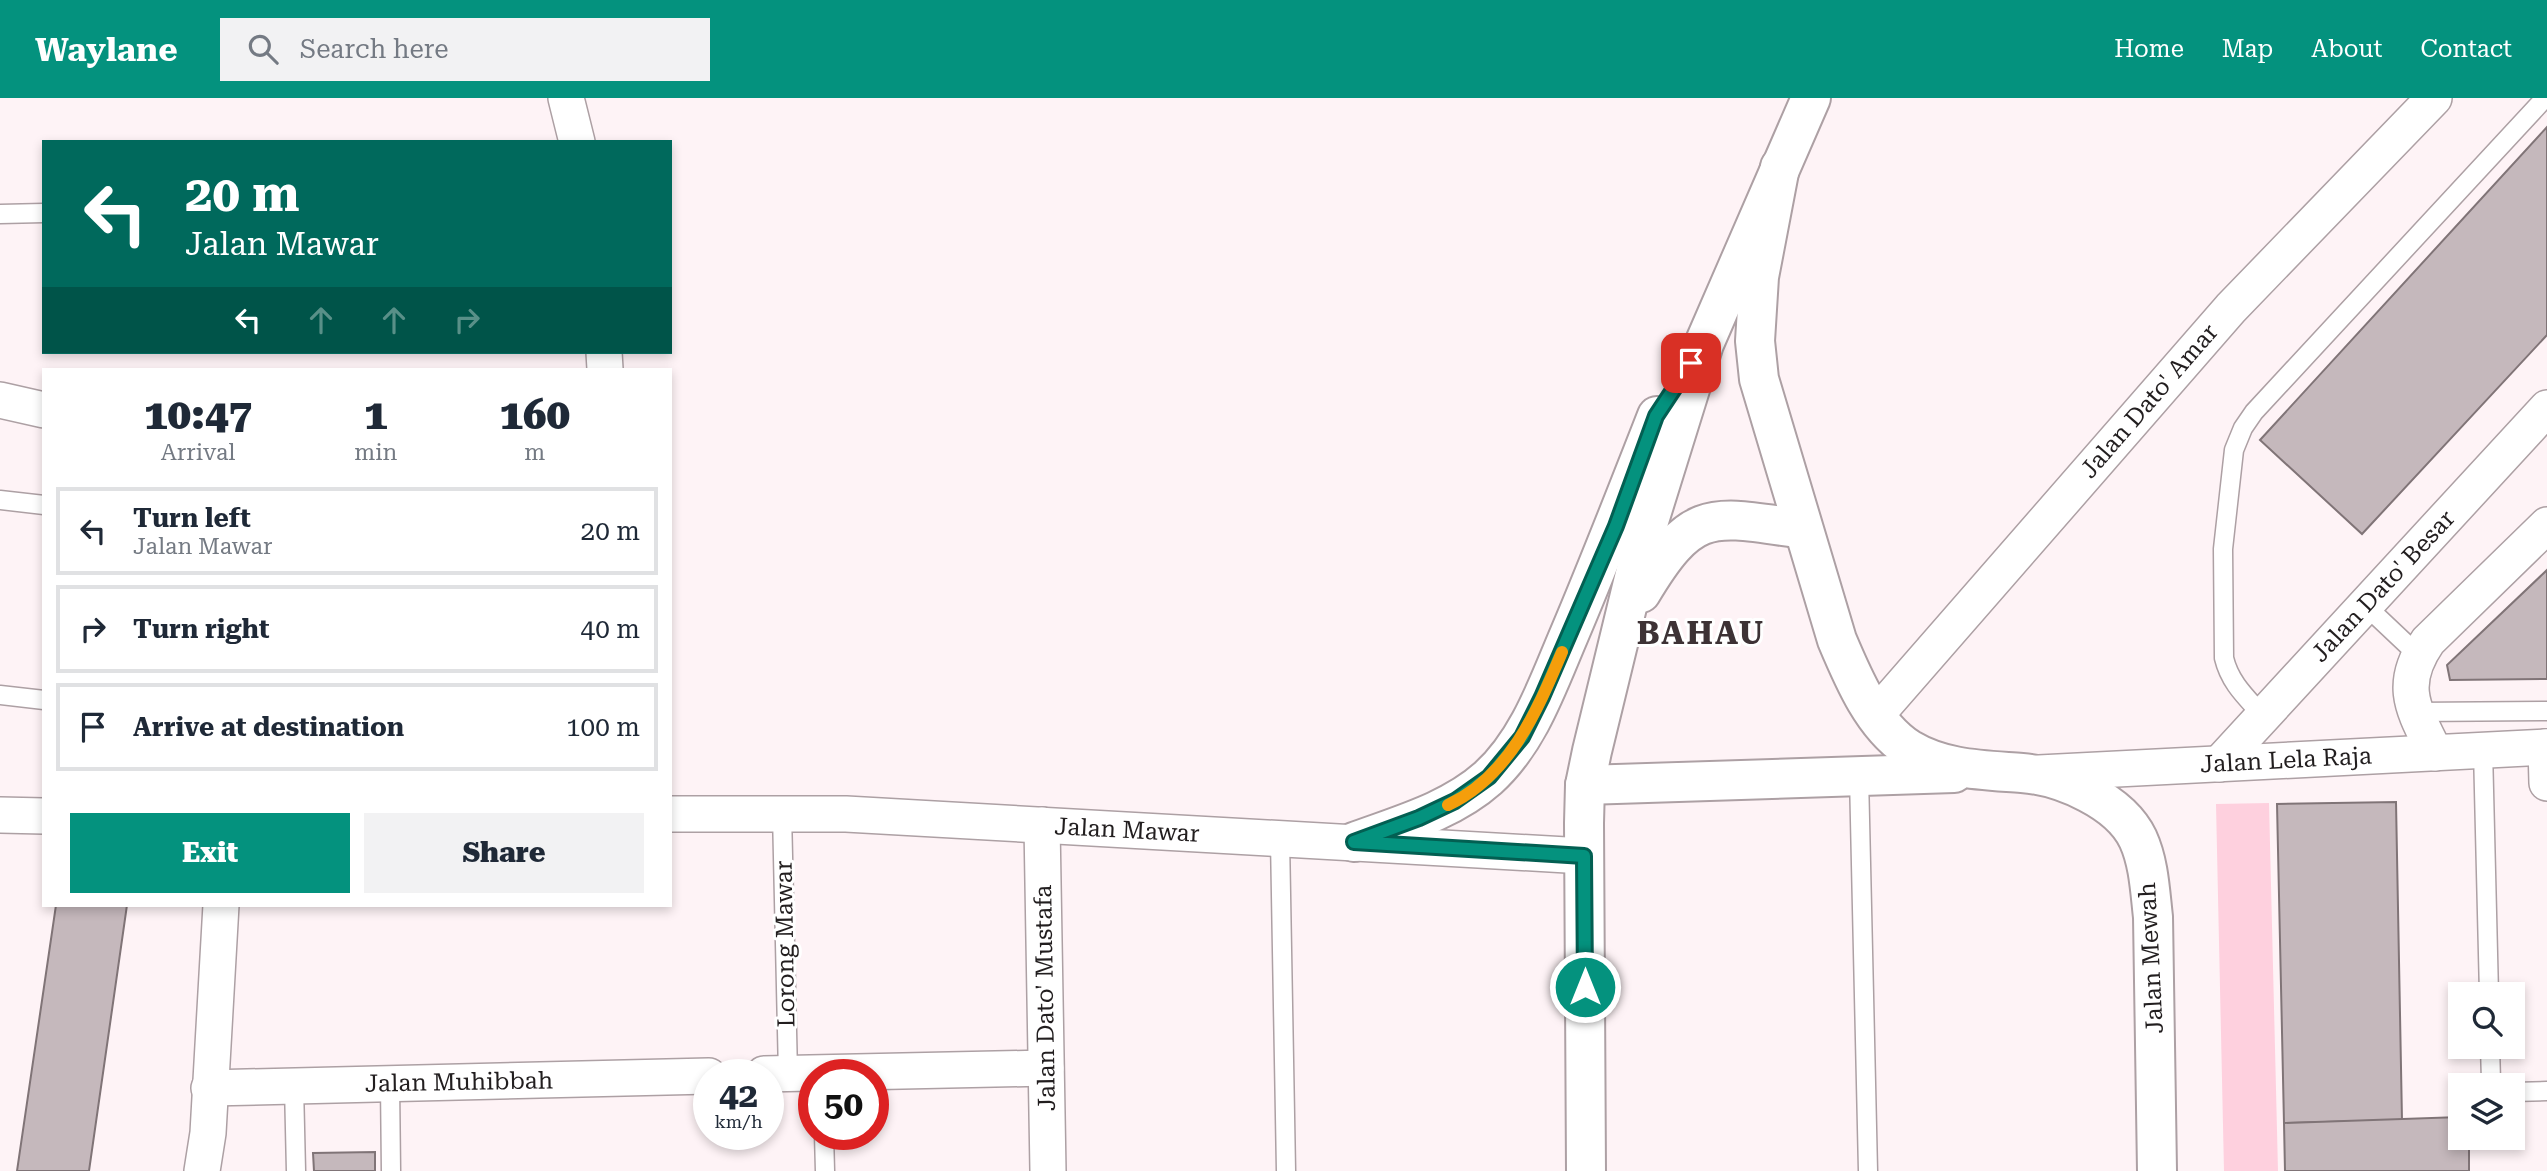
<!DOCTYPE html>
<html lang="en">
<head>
<meta charset="utf-8">
<style>
  :root { --surface:#fff; --page:#f2f2f3; --text:#1f2937; --muted:#747a83; --line:#e0e1e3; --accent:#04927e }
  body { margin:0; font-family:"Roboto Serif",serif; background:var(--page); color:var(--text); height:100vh; display:flex; flex-direction:column; font-size:26px; white-space:nowrap }
  * { box-sizing:border-box; margin:0 }
  p { font-size:23px; color:var(--muted) }
  .icon { flex:none; width:38px; height:38px; fill:none; stroke:currentColor; stroke-width:2; stroke-linecap:round; stroke-linejoin:round }
  .map { position:relative; flex:1; overflow:hidden }
  .sheet { position:absolute; left:42px; top:270px; width:630px; height:539px; display:flex; flex-direction:column; background:var(--surface); border-radius:0px; box-shadow:0 4px 10px #0003 }
  .sheet>* { flex:none }
  .top-card { position:absolute; left:42px; top:42px; width:630px; height:214px; border-radius:0px; box-shadow:0 4px 10px #0003; background:#00695c; color:#fff; overflow:hidden }
  .buttons { position:absolute; left:2448px; top:884px; display:grid; gap:14px }
  .buttons a { display:grid; place-items:center; width:77px; height:77px; border-radius:0px; background:var(--surface); box-shadow:0 4px 10px #0003; font-size:35px }
  .speed { position:absolute; left:693px; top:961px; display:flex; gap:14px; font-size:35px; font-weight:700; text-align:center }
  .speed>* { display:grid; place-content:center; width:91px; height:91px; border-radius:50%; background:var(--surface); box-shadow:0 4px 10px #0003; line-height:1 }
  .speed small { font-size:18px; font-weight:400 }
  .speed .limit { border:10px solid #d22; background:#fff; color:#111 }
  .pin { position:absolute; display:grid; place-items:center; width:60px; height:60px; color:#fff; margin:-30px; border-radius:14px; box-shadow:0 4px 10px #0006 }
  .me { position:absolute; width:77px; margin:-38px; rotate:0deg; stroke-linejoin:round; filter:drop-shadow(0 0 5px #0008) }
  .turn { display:flex; align-items:center; gap:24px; height:147px; padding:0 28px; font-size:32px }
  .turn .icon { width:91px; height:91px; stroke-width:2.5 }
  .turn b { display:block; font-size:49px; line-height:60px }
  .lanes { display:flex; align-items:center; height:66px; padding:0 28px; background:#0003; justify-content:center; gap:35px; direction:ltr }
  .lanes .off { opacity:.35 }
  .eta { display:flex; justify-content:space-evenly; align-items:center; height:119px; text-align:center }
  .eta b { font-size:42px; font-weight:800; line-height:49px }
  .button { display:flex; gap:14px; margin-top:auto; padding:14px 28px }
  .button a { flex:1; height:80px; border-radius:0px; background:var(--accent); color:#fff; font-size:28px; font-weight:800; line-height:80px; text-align:center }
  .button a+a { background:var(--page); color:var(--text) }
  ul { padding:0; list-style:none }
  li { display:flex; align-items:center; gap:21px; height:88px; margin:0 14px 10px; padding:0 14px; border:4px solid var(--line); border-radius:0px }
  li div { flex:1 }
  li b { display:block; font-size:26px }
  li em { font-style:normal }
  header { display:flex; align-items:center; gap:42px; box-sizing:border-box; height:98px; padding:0 35px; background:var(--accent); color:#fff }
  header strong { font-size:33px }
  nav { display:flex; gap:38px; margin-inline-start:auto; font-size:24px }
  .search { width:490px; height:63px; background:var(--page); display:flex; align-items:center; gap:18px; box-sizing:border-box; padding:0 24px; border-radius:0px; color:var(--muted); font-size:26px }
  .map>svg:first-child { display:block }
</style>
</head>
<body>
<header>
<strong>Waylane</strong>
<div class="search"><svg class="icon" aria-label="search" viewBox="0 0 24 24"><circle cx="10" cy="10" r="6"/><path d="M15 15l6 6"/></svg>Search here</div>
<nav><a>Home</a><a>Map</a><a>About</a><a>Contact</a></nav>
</header>
<div class="map">
<svg width="2547" height="1073" viewBox="0 0 2547 1073">
  <rect width="100%" height="100%" fill="#fef3f6"/>
  <!-- green -->
  <polygon fill="#fed0de" points="2269,705 2278,1073 2224,1073 2216,706"/>
  <!-- building -->
  <g fill="#c5b8bc" stroke="#807477" stroke-width="2">
    <polygon points="2547,29 2547,237 2362,436 2260,342"/>
    <polygon points="2547,472 2547,581 2450,582 2447,567"/>
    <polygon points="2396,704 2402,1022 2284,1025 2277,706"/>
    <polygon points="56,807 127,807 89,1073 17,1073"/>
    <polygon points="2460,1019 2460,1040 2469,1040 2469,1073 2285,1073 2284,1025"/>
    <polygon points="375,1054 375,1073 314,1073 313,1055"/>
  </g>
  <g fill="none" stroke-linecap="round" stroke-linejoin="round">
    <!-- service casing -->
    <g stroke="#ada0a4" stroke-width="21">
      <g id="service">
        <polyline points="0,116 44,115"/>
        <polyline points="0,402 44,407"/>
        <polyline points="2365,507 2418,557"/>
        <polyline points="0,597 44,602"/>
        <polyline points="2415,614 2547,613"/>
        <path d="M2263 618C2246 599 2230 585 2224 560L2223 451 2234 352 2243 330 2254 314 2545 0"/>
        <polyline points="2483,652 2489,896"/>
        <polyline points="1859,678 1868,1073"/>
        <polyline points="782,715 788,976"/>
        <polyline points="1280,741 1286,1073"/>
        <polyline points="2490,948 2491,983 2494,987"/>
        <polyline points="390,986 391,1073"/>
        <polyline points="294,988 296,1073"/>
        <polyline points="2513,994 2547,993"/>
        <polyline points="824,1036 825,1073"/>
      </g>
    </g>
    <!-- minor casing -->
    <g stroke="#ada0a4" stroke-width="38">
      <g id="minor">
        <polyline points="566,0 577,44"/>
        <polyline points="604,254 605,271"/>
        <polyline points="0,302 44,312"/>
        <polyline points="1876,617 2231,210 2434,0"/>
        <polyline points="2546,649 2547,685"/>
        <path d="M2435 655C2414 612 2397 588 2428 543L2547 427"/>
        <polyline points="2219,666 2547,310"/>
        <polyline points="2039,675 2547,649"/>
        <polyline points="670,716 846,716 1584,758"/>
        <polyline points="0,717 44,718"/>
        <polyline points="1042,727 1048,1073"/>
        <polyline points="764,976 1046,970"/>
        <polyline points="209,990 709,978"/>
        <polyline points="202,1073 208,1035 221,807"/>
      </g>
    </g>
    <!-- secondary casing -->
    <g stroke="#ada0a4" stroke-width="42">
      <g id="secondary">
        <path d="M1780 69 1759 179 1755 243 1759 281 1837 542C1853 580 1873 628 1909 651 1944 672 1983 672 2022 675 2062 678 2120 703 2138 741 2149 765 2150 793 2153 819L2157 1073"/>
        <path d="M1641 495C1693 408 1711 418 1803 431"/>
        <polyline points="1585,687 1954,675"/>
        <path d="M1354 744C1400 727 1451 713 1488 680 1529 643 1548 586 1569 537 1600 464 1628 392 1657 318"/>
        <polyline points="1586,1073 1584,725 1585,687 1592,653 1644,439 1704,246 1811,0"/>
      </g>
    </g>
    <!-- service -->
    <use href="#service" stroke="#fff" stroke-width="18"/>
    <!-- minor -->
    <use href="#minor" stroke="#fff" stroke-width="35"/>
    <!-- secondary -->
    <use href="#secondary" stroke="#fff" stroke-width="38"/>
  </g>
  <g fill="none" stroke-linecap="round" stroke-linejoin="round">
    <!-- route casing -->
    <g stroke="#035f52" stroke-width="18">
      <polyline id="route" points="1585,889 1584,758 1354,744 1419,720 1455,703 1489,679 1522,639 1542,599 1616,428 1656,318 1691,265"/>
    </g>
    <!-- route -->
    <use href="#route" stroke="#04927e" stroke-width="12"/>
    <!-- slow -->
    <path stroke="#f59e0b" stroke-width="12" d="M1448 707C1510 678 1537 613 1562 554"/>
  </g>
  <g text-anchor="middle" stroke-width="6" stroke-linejoin="round" paint-order="stroke">
    <!-- street labels -->
    <g font-size="24" fill="#221e1f" stroke="#fff">
      <text transform="translate(2149 303) rotate(-49)" y="8">Jalan Dato' Amar</text>
      <text transform="translate(2383 488) rotate(-47)" y="8">Jalan Dato' Besar</text>
      <text transform="translate(2286 662) rotate(-3)" y="8">Jalan Lela Raja</text>
      <text transform="translate(1127 732) rotate(3)" y="8">Jalan Mawar</text>
      <text transform="translate(785 846) rotate(-91)" y="8">Lorong Mawar</text>
      <text transform="translate(2151 860) rotate(-93)" y="8">Jalan Mewah</text>
      <text transform="translate(1045 900) rotate(-91)" y="8">Jalan Dato' Mustafa</text>
      <text transform="translate(459 984) rotate(-1)" y="8">Jalan Muhibbah</text>
    </g>
    <!-- district labels -->
    <g font-size="32" font-weight="bold" letter-spacing="2" fill="#3d3235" stroke="#fff">
      <text x="1701" y="546">BAHAU</text>
    </g>
  </g>
</svg>
<div class="buttons">
<a><svg class="icon" aria-label="search" viewBox="0 0 24 24"><circle cx="10" cy="10" r="6"/><path d="M15 15l6 6"/></svg></a>
<a><svg class="icon" aria-label="layers" viewBox="0 0 24 24"><path d="M12 4l9 5-9 5-9-5zM3 14l9 5 9-5"/></svg></a>
</div>
<div class="speed"><div>42<small>km/h</small></div><div class="limit">50</div></div>
<div class="pin" style="left:1691px;top:265px;background:#d93025"><svg class="icon" aria-label="arrive" viewBox="0 0 24 24"><path d="M6 21V4h12l-3 4 3 4H6"/></svg></div>
<svg class="me" style="left:1585px;top:889px" viewBox="-20 -20 40 40"><circle r="17" fill="#04927e" stroke="#fff" stroke-width="3"/><path d="M0-11L8 9 0 5-8 9z" fill="#fff"/></svg>
<div class="top-card">
<div class="turn"><svg class="icon" aria-label="left" viewBox="0 0 24 24"><path d="M17 20v-9H6M10 6l-5 5 5 5"/></svg><div><b>20 m</b>Jalan Mawar</div></div>
<div class="lanes"><svg class="icon" aria-label="left" viewBox="0 0 24 24"><path d="M17 20v-9H6M10 6l-5 5 5 5"/></svg><svg class="icon off" aria-label="ahead" viewBox="0 0 24 24"><path d="M12 20V5M6 11l6-6 6 6"/></svg><svg class="icon off" aria-label="ahead" viewBox="0 0 24 24"><path d="M12 20V5M6 11l6-6 6 6"/></svg><svg class="icon off" aria-label="right" viewBox="0 0 24 24"><path d="M7 20v-9h11M14 6l5 5-5 5"/></svg></div>
</div>
<section class="sheet">
<div class="eta">
<div><b>10:47</b><p>Arrival</p></div>
<div><b>1</b><p>min</p></div>
<div><b>160</b><p>m</p></div>
</div>
<ul>
<li><svg class="icon" aria-label="left" viewBox="0 0 24 24"><path d="M17 20v-9H6M10 6l-5 5 5 5"/></svg><div><b>Turn left</b><p>Jalan Mawar</p></div><em>20 m</em></li>
<li><svg class="icon" aria-label="right" viewBox="0 0 24 24"><path d="M7 20v-9h11M14 6l5 5-5 5"/></svg><div><b>Turn right</b></div><em>40 m</em></li>
<li><svg class="icon" aria-label="arrive" viewBox="0 0 24 24"><path d="M6 21V4h12l-3 4 3 4H6"/></svg><div><b>Arrive at destination</b></div><em>100 m</em></li>
</ul>
<div class="button"><a>Exit</a><a>Share</a></div>
</section>
</div>
</body>
</html>
